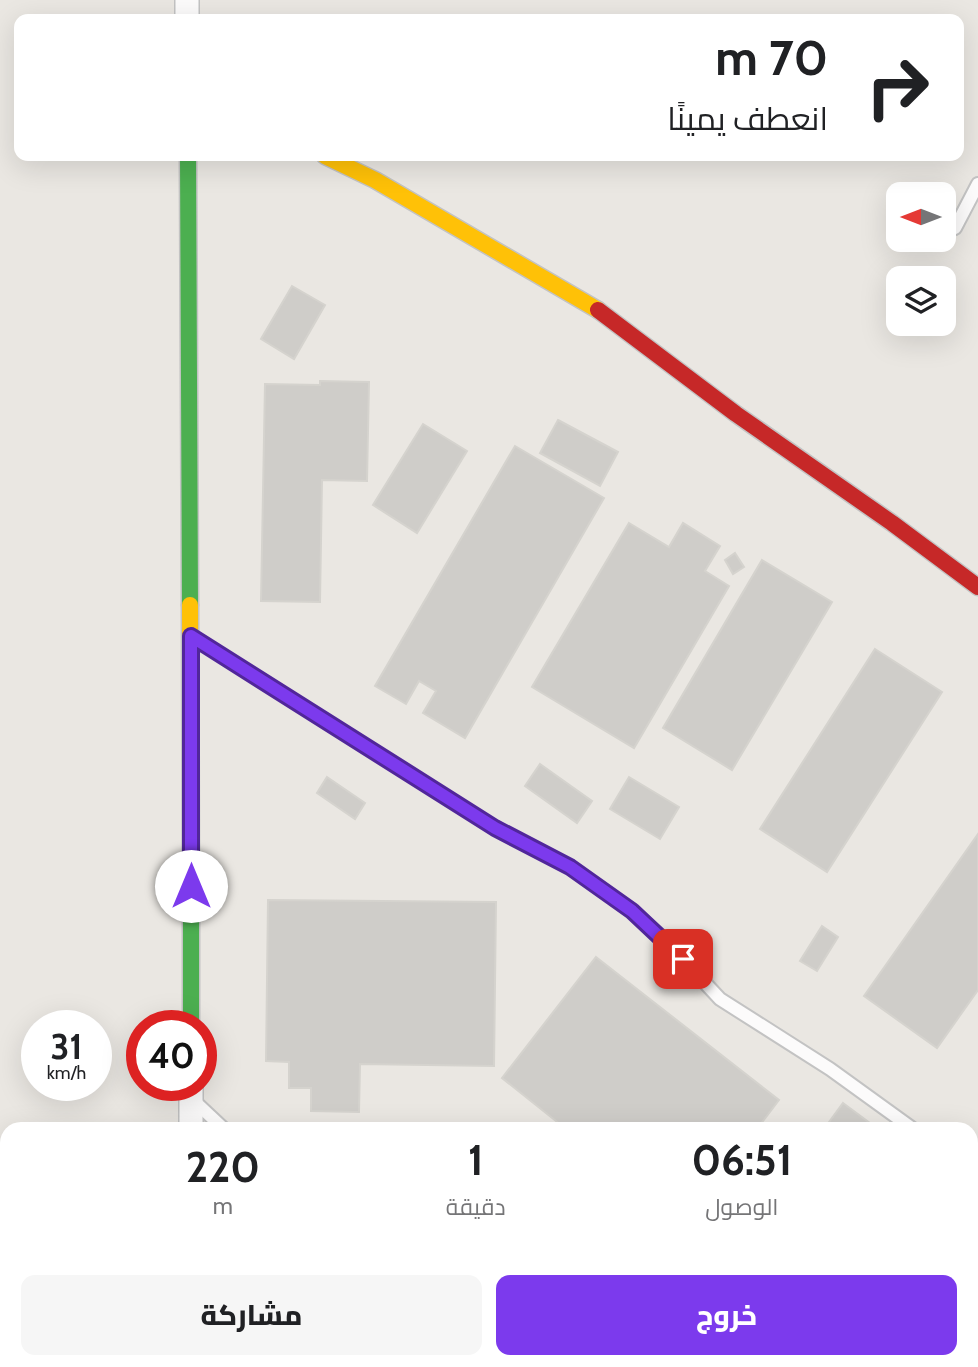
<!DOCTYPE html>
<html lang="ar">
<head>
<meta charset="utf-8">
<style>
  :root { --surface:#fff; --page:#f6f6f6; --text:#202124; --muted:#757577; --accent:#7c3aed }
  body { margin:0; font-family:Cabin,Cairo,sans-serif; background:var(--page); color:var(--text); direction:rtl; height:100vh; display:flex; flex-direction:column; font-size:26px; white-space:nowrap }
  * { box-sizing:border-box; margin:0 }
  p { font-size:23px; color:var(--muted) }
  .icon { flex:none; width:38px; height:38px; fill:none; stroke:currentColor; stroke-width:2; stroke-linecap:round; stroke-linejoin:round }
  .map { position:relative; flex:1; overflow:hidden; direction:ltr }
  .side { position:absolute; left:0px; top:1122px; width:978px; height:247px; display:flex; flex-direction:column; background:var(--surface); border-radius:21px 21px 0 0; box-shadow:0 7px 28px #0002; direction:rtl }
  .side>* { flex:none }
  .banner { position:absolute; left:14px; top:14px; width:950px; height:147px; border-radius:14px; box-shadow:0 7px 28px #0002; direction:rtl; background:#fff; color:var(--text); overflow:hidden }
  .needle { width:46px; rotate:270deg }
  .buttons { position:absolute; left:886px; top:182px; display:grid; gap:14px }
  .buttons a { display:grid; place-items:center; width:70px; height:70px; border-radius:14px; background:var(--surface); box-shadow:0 7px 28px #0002; font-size:35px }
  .speed { position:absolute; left:21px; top:1010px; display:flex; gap:14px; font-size:35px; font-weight:700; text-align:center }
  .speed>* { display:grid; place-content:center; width:91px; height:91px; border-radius:50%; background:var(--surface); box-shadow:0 7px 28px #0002; line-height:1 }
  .speed small { font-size:18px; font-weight:400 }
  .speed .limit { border:10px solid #d22; background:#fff; color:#111 }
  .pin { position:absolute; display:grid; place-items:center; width:60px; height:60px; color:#fff; margin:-30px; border-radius:14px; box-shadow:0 4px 10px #0006 }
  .me { position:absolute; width:77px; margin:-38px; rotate:0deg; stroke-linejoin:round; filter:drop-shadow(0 0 5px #0008) }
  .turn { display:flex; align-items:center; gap:24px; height:147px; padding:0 21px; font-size:32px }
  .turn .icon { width:91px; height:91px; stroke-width:2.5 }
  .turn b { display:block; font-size:49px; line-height:60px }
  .eta { display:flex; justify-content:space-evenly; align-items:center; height:119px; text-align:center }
  .eta b { font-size:42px; font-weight:800; line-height:49px }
  .cta { display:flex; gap:14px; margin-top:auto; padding:14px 21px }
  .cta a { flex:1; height:80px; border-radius:14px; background:var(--accent); color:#fff; font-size:28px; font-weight:800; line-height:80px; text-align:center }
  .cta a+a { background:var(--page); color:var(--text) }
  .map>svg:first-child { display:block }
</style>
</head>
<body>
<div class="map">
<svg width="978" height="1367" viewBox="0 0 978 1367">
  <rect width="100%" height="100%" fill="#eae7e2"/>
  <!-- building -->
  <g fill="#cfcdc9" stroke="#d5d3ce" stroke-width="2">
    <polygon points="292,286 325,305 294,359 261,339"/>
    <polygon points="320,381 369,382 367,481 322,480 320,602 261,601 265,384 320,385"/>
    <polygon points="558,420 618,452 600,486 540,453"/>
    <polygon points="423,424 467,451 417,533 373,505"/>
    <polygon points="515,446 604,498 465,738 423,713 436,691 419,681 406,704 375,686"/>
    <polygon points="629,523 669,547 683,523 720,546 705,571 729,586 634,748 532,687"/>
    <polygon points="735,553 744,567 733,574 725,560"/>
    <polygon points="762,560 832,602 732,770 663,728"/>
    <polygon points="875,649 942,692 827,872 760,829"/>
    <polygon points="540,764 592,801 577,823 525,786"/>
    <polygon points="327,777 365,803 355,819 317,793"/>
    <polygon points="629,777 679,807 660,839 610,809"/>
    <polygon points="978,834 978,990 937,1048 864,996"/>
    <polygon points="268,900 496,902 494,1066 360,1064 359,1112 311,1111 311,1088 289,1088 289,1062 266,1061"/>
    <polygon points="822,926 838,937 817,971 800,961"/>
    <polygon points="596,957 779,1100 757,1129 566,1129 502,1078"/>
    <polygon points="843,1103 878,1129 824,1129"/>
    <polygon points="971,1211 978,1215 978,1279 971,1291"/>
    <polygon points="978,1317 978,1367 941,1367 945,1362 971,1362 971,1326"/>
    <polygon points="293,1362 354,1362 351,1367 301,1367"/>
    <polygon points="767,1362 861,1362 857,1367 775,1367"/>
  </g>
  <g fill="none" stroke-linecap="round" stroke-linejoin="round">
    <!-- lane casing -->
    <g stroke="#c3c3c3" stroke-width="16">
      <g id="lane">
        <polyline points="955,228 978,184"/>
        <polyline points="193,637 495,828 570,867 632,911 664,939 720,999 830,1069 913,1129"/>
        <polyline points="191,1098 224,1129"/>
        <polyline points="971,1174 978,1180"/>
        <polyline points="523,1362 532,1367"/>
      </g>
    </g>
    <!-- street casing -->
    <g stroke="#c3c3c3" stroke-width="26">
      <g id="street">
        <polyline points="187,0 187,19"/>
        <polyline points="191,1129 191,1085"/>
        <polyline points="190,1367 190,1362"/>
      </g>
    </g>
    <!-- fast casing -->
    <g stroke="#c3c3c3" stroke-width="19">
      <g id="fast">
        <polyline points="188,156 190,605"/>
        <polyline points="191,897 191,1026"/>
      </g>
    </g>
    <!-- slow casing -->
    <g stroke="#c3c3c3" stroke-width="19">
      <g id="slow">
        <polyline points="325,156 375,180 598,310"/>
        <polyline points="190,605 191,897"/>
      </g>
    </g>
    <!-- jam casing -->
    <g stroke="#c3c3c3" stroke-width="19">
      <polyline id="jam" points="598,310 736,414 892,523 978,587"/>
    </g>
    <!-- lane -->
    <use href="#lane" stroke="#fcfbfb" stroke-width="12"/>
    <!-- street -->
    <use href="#street" stroke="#fcfbfb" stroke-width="23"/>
    <!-- fast -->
    <use href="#fast" stroke="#4caf50" stroke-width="16"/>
    <!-- slow -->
    <use href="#slow" stroke="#ffc107" stroke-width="16"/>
    <!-- jam -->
    <use href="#jam" stroke="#c62828" stroke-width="16"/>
  </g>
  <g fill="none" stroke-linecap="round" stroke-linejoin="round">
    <!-- route casing -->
    <g stroke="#51269a" stroke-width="18">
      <polyline id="route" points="191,886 191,636 495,828 570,867 632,911 683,959"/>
    </g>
    <!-- route -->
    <use href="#route" stroke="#7c3aed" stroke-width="12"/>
  </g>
</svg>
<div class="buttons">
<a><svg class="needle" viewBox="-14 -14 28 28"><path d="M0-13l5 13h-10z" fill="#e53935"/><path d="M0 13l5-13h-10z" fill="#757577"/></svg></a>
<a><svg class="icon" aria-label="layers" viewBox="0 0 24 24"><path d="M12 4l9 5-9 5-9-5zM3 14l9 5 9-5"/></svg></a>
</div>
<div class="speed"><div>31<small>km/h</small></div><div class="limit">40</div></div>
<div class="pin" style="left:683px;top:959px;background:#d93025"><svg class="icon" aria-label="arrive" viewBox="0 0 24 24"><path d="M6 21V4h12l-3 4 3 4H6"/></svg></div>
<svg class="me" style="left:191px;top:886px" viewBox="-20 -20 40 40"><circle r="19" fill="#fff"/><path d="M0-13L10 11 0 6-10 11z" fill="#7c3aed"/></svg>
<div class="banner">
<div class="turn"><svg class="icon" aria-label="right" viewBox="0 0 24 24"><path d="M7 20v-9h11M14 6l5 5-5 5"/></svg><div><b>70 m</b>انعطف يمينًا</div></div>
</div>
<section class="side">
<div class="eta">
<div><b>06:51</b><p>الوصول</p></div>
<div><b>1</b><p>دقيقة</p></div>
<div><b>220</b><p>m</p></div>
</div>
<div class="cta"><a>خروج</a><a>مشاركة</a></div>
</section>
</div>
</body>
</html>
